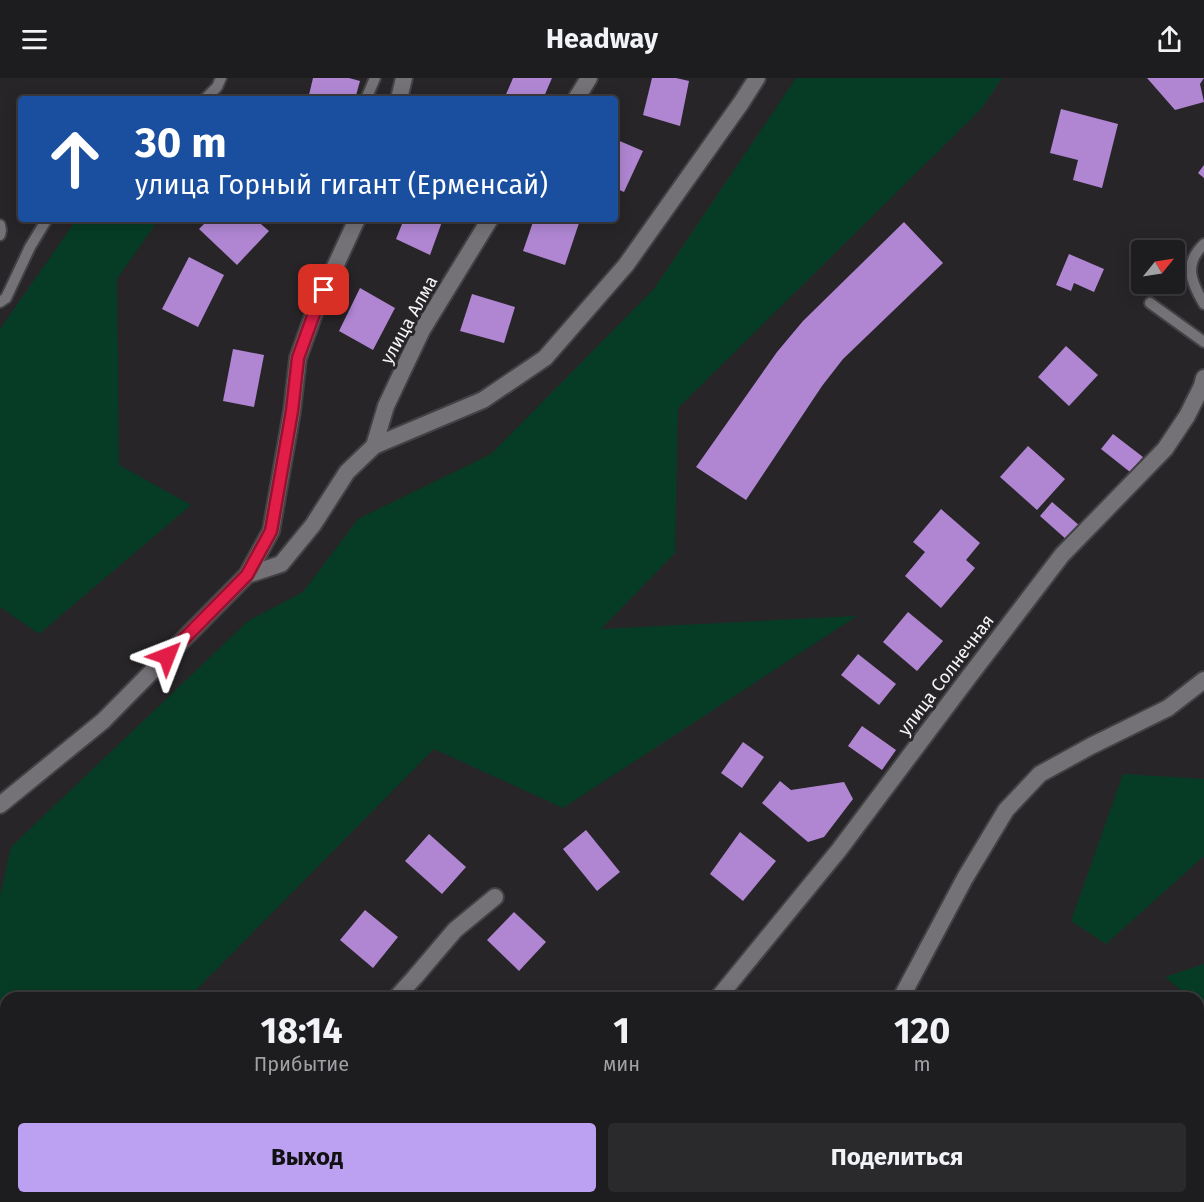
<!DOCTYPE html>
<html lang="ru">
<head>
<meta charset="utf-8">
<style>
  :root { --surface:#1d1c1e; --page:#2a292b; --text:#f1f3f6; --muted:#a0a1a4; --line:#3b3a3c; --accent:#bca0f2 }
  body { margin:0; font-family:"Fira Sans",sans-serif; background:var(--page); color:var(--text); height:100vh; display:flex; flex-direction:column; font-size:22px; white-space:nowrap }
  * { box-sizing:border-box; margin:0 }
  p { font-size:20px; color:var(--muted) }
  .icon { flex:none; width:33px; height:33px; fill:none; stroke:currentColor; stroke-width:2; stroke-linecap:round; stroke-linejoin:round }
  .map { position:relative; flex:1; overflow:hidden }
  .panel { position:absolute; left:0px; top:914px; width:1204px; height:212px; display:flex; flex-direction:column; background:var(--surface); border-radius:18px 18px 0 0; box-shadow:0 3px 15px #0003,0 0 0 2px var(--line) }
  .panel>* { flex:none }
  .hud { position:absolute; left:18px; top:18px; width:600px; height:126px; border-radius:6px; box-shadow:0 3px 15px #0003,0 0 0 2px var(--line); background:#1a4fa0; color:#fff; overflow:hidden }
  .needle { width:39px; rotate:60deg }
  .fabs { position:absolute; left:1131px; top:162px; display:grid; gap:12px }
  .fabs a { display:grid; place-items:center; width:54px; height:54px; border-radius:6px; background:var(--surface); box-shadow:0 3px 15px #0003,0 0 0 2px var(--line); font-size:30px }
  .pin { position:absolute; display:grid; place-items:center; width:51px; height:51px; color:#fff; margin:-26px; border-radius:12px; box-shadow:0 3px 9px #0006 }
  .me { position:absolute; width:66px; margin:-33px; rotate:45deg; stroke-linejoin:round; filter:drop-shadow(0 0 4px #0008) }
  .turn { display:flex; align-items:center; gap:21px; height:126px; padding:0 18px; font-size:27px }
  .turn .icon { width:78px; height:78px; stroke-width:2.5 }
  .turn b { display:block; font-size:42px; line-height:51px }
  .eta { display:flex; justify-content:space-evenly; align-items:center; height:102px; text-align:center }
  .eta b { font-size:36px; font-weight:700; line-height:42px }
  .button { display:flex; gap:12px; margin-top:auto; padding:12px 18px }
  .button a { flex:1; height:69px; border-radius:6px; background:var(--accent); color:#111; font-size:24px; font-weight:700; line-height:69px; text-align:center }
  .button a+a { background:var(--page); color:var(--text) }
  header { display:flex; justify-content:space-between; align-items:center; height:78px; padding:0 18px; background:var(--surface); font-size:27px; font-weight:700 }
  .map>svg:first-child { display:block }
</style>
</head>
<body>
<header><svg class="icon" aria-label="menu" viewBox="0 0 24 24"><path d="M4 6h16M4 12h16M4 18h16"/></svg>Headway<svg class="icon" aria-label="share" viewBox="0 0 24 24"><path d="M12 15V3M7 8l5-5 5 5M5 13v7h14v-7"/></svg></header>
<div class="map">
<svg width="1204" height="1124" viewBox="0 0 1204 1124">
  <rect width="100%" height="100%" fill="#272528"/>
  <!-- green -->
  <g fill="#063c25">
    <polygon points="796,0 1002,0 982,30 678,330 675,475 601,551 857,538 563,730 434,671 189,919 6,920 6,968 0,964 0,818 11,769 248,543 303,514 358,441 491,376 654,211"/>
    <polygon points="77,141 159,141 117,201 119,387 191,427 39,556 0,529 0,251"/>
    <polygon points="1123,696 1204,701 1204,778 1106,866 1071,843"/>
    <polygon points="1204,886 1204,932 1199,927 1198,920 1189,919 1165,899"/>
  </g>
  <!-- building -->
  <g fill="#b086d3">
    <polygon points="313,0 349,0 360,3 355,21 308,21"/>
    <polygon points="513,0 552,0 543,21 504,21"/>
    <polygon points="652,0 676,0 689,3 680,48 643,37"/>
    <polygon points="1147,0 1204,0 1200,6 1204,24 1175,32"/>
    <polygon points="1061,31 1118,46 1102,110 1073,102 1078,82 1050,75"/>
    <polygon points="615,61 643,73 624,114 615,110"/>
    <polygon points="1204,87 1204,100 1198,95"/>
    <polygon points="209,141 255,141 269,153 237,187 199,151"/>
    <polygon points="404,141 443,141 430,177 396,161"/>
    <polygon points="534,141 568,141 579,145 565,187 523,173"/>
    <polygon points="904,144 943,185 843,281 822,308 746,422 696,389 777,274 803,243"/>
    <polygon points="1069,176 1104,191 1094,214 1074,205 1071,213 1056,207"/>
    <polygon points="189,179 224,197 198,249 162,231"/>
    <polygon points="360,210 395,230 373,272 339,253"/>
    <polygon points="472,216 515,229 504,265 460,253"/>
    <polygon points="1066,268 1098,297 1069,328 1038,299"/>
    <polygon points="233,271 264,277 254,329 223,323"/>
    <polygon points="1113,356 1143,379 1130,394 1101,371"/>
    <polygon points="1028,368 1065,401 1037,432 1000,399"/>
    <polygon points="1052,424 1080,448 1067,462 1040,438"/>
    <polygon points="941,431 980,465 966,482 975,490 941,530 905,498 925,474 913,464"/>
    <polygon points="908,534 943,563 917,593 883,564"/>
    <polygon points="858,576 896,606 879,627 841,597"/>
    <polygon points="862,648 896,672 882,692 848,668"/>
    <polygon points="743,664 764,679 742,710 721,695"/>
    <polygon points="780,703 791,712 844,704 853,721 824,759 808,764 762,725"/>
    <polygon points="586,752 620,794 597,813 563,771"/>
    <polygon points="740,754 776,783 743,823 710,796"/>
    <polygon points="429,756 466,789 442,816 405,783"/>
    <polygon points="365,832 398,859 373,890 340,862"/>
    <polygon points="514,834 546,864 519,893 487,862"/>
    <polygon points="6,1085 6,1119 35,1119 31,1124 0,1124 0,1094"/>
    <polygon points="59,1119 94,1119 100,1124 56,1124"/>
    <polygon points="245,1119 281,1119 276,1124 250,1124"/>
    <polygon points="657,1119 713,1119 709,1124 663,1124"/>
    <polygon points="850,1119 892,1119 895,1124 843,1124"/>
  </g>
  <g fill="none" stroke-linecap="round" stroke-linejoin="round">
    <!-- service casing -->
    <g stroke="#424143" stroke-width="14">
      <g id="service">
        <polyline points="205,21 217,9 221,0"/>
        <polyline points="366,21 375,0"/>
        <polyline points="0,147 1,152 0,157"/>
        <path d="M1204 166C1183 186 1191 204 1204 226"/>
        <polyline points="0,224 6,220 30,169 47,141"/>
        <polyline points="1150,225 1204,264"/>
      </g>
    </g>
    <!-- minor casing -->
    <g stroke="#424143" stroke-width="20">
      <g id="minor">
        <polyline points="576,21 589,0"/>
        <polyline points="374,368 386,328 422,252 490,141"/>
        <polyline points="247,497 281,486 313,447 347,394 374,368 483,322 545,280 626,187 741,25 757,0"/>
        <polyline points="396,920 415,899 455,852 495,819"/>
        <polyline points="718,920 839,772 968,600 1062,477 1165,371 1187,338 1202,308 1204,300"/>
        <polyline points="901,920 965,800 1006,732 1040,696 1091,668 1168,630 1204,602"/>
        <polyline points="519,1124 524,1119"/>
        <polyline points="768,1124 772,1119"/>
      </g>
    </g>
    <!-- tertiary casing -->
    <g stroke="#424143" stroke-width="20">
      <g id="tertiary">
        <polyline points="399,21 404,0"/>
        <polyline points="0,727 103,643 247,497 271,453 292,333 298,280 316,230 357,141"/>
        <polyline points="0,1008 6,1011"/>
        <polyline points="187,1119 193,1124"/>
      </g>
    </g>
    <!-- service -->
    <use href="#service" stroke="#757277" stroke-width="10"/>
    <!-- minor -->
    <use href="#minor" stroke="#757277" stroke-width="16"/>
    <!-- tertiary -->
    <use href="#tertiary" stroke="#757277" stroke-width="16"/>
  </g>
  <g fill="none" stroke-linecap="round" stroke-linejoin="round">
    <!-- route casing -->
    <g stroke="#92132f" stroke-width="15">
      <polyline id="route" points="167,578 247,497 271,453 292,333 298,280 316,230 324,212"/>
    </g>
    <!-- route -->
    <use href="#route" stroke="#e11d48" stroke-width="10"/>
  </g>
  <g text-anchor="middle" stroke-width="6" stroke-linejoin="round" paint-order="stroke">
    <!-- street labels -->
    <g font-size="18" fill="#f5f4f6" stroke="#272528">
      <text transform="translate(409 242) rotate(-61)" y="6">улица Алма</text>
      <text transform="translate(946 597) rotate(-53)" y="6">улица Солнечная</text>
    </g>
  </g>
</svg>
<div class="fabs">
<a><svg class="needle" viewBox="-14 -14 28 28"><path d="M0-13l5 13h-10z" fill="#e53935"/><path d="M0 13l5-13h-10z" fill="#a0a1a4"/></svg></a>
</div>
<div class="pin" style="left:324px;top:212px;background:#d93025"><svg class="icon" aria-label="arrive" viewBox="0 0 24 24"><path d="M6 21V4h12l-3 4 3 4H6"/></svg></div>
<svg class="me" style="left:167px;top:578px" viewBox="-20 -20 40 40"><path d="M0-17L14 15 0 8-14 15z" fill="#e11d48" stroke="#fff" stroke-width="4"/></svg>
<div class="hud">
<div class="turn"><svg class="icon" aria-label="ahead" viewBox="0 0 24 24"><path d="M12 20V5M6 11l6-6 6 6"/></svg><div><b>30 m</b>улица Горный гигант (Ерменсай)</div></div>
</div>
<section class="panel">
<div class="eta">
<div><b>18:14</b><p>Прибытие</p></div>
<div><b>1</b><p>мин</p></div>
<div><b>120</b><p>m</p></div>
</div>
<div class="button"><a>Выход</a><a>Поделиться</a></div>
</section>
</div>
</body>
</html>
